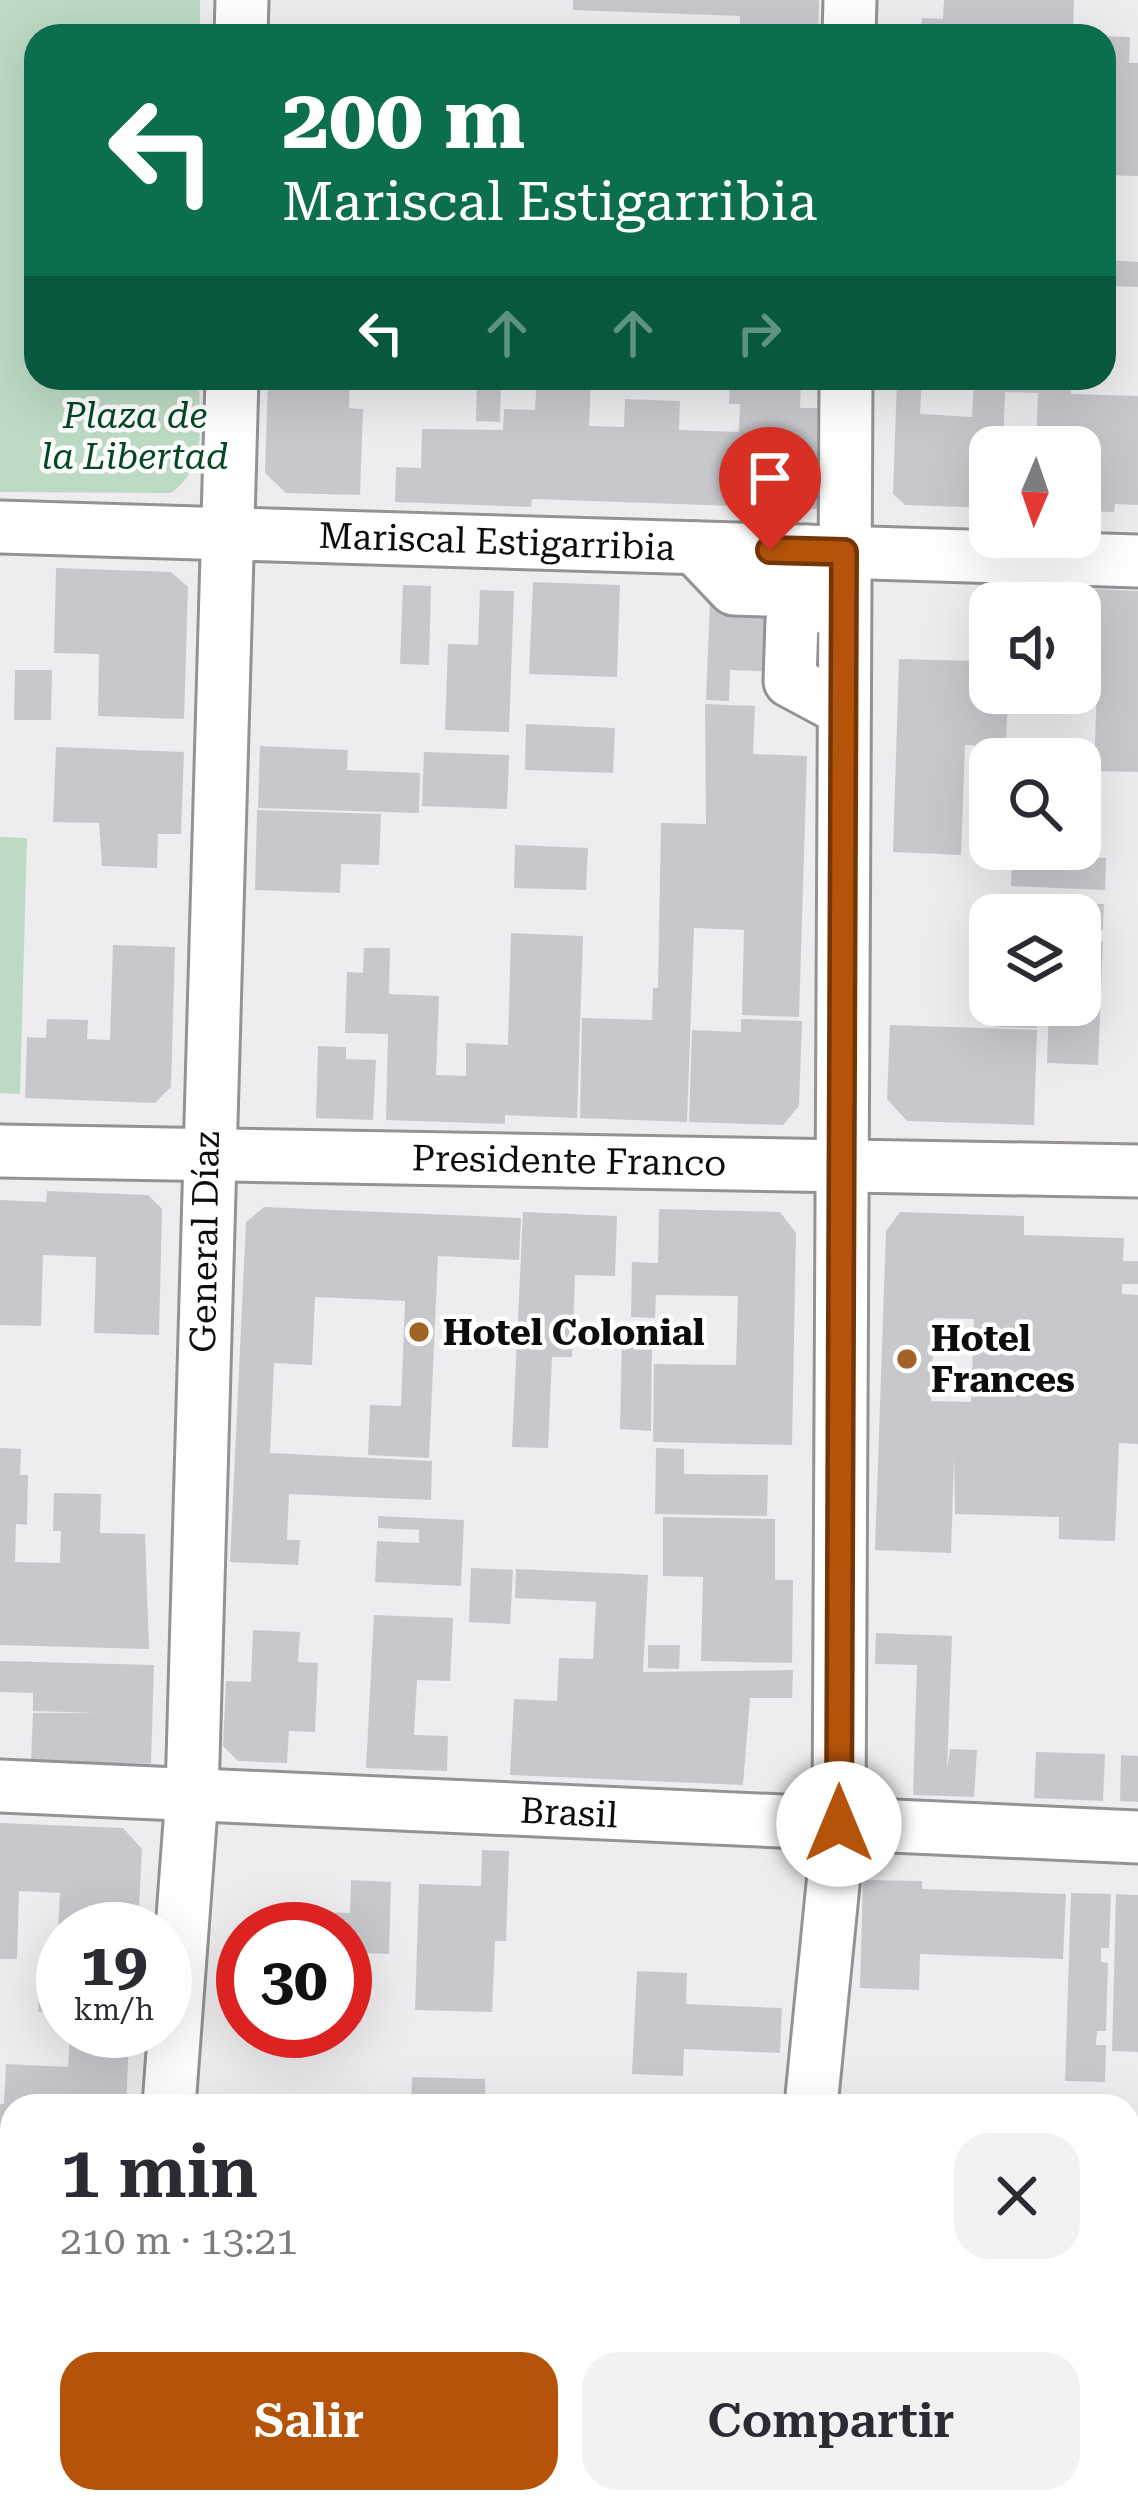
<!DOCTYPE html>
<html lang="es">
<head>
<meta charset="utf-8">
<style>
  :root { --surface:#fff; --page:#f2f2f3; --text:#2b2b33; --muted:#7c7c81; --accent:#b45309 }
  body { margin:0; font-family:"Roboto Serif",serif; background:var(--page); color:var(--text); height:100vh; display:flex; flex-direction:column; font-size:45px; white-space:nowrap }
  * { box-sizing:border-box; margin:0 }
  p { font-size:39px; color:var(--muted) }
  .icon { flex:none; width:66px; height:66px; fill:none; stroke:currentColor; stroke-width:2; stroke-linecap:round; stroke-linejoin:round }
  .map { position:relative; flex:1; overflow:hidden }
  .sheet { position:absolute; left:0px; top:2094px; width:1140px; height:420px; display:flex; flex-direction:column; background:var(--surface); border-radius:36px 36px 0 0; box-shadow:0 12px 48px #0002 }
  .sheet>* { flex:none }
  .banner { position:absolute; left:24px; top:24px; width:1092px; height:366px; border-radius:36px; box-shadow:0 12px 48px #0002; background:#0b6e4f; color:#fff; overflow:hidden }
  .needle { width:78px; rotate:182deg }
  .tools { position:absolute; left:969px; top:426px; display:grid; gap:24px }
  .tools a { display:grid; place-items:center; width:132px; height:132px; border-radius:24px; background:var(--surface); box-shadow:0 12px 48px #0002; font-size:60px }
  .speed { position:absolute; left:36px; top:1902px; display:flex; gap:24px; font-size:60px; font-weight:700; text-align:center }
  .speed>* { display:grid; place-content:center; width:156px; height:156px; border-radius:50%; background:var(--surface); box-shadow:0 12px 48px #0002; line-height:1 }
  .speed small { font-size:30px; font-weight:400 }
  .speed .limit { border:18px solid #d22; background:#fff; color:#111 }
  .pin { position:absolute; display:grid; place-items:center; width:102px; height:102px; color:#fff; margin:-123px -51px; border-radius:50% 50% 50% 0; rotate:-45deg; box-shadow:0 0 12px #0007 }
  .pin .icon { rotate:45deg }
  .me { position:absolute; width:132px; margin:-66px; rotate:0deg; stroke-linejoin:round; filter:drop-shadow(0 0 9px #0008) }
  .turn { display:flex; align-items:center; gap:42px; height:252px; padding:0 60px; font-size:54px }
  .turn .icon { width:156px; height:156px; stroke-width:2.5 }
  .turn b { display:block; font-size:84px; line-height:102px }
  .lanes { display:flex; align-items:center; height:114px; padding:0 60px; background:#0003; justify-content:center; gap:60px; direction:ltr }
  .lanes .off { opacity:.35 }
  .round { display:grid; place-items:center; flex:none; width:126px; height:126px; border-radius:36px; background:var(--page) }
  .summary { display:flex; align-items:center; justify-content:space-between; height:204px; padding:0 60px }
  h1 { font-size:72px; font-weight:600; line-height:90px }
  .button { display:flex; gap:24px; margin-top:auto; padding:24px 60px }
  .button a { flex:1; height:138px; border-radius:36px; background:var(--accent); color:#fff; font-size:48px; font-weight:600; line-height:138px; text-align:center }
  .button a+a { background:var(--page); color:var(--text) }
  .map>svg:first-child { display:block }
</style>
</head>
<body>
<div class="map">
<svg width="1138" height="2514" viewBox="0 0 1138 2514">
  <rect width="100%" height="100%" fill="#efecf0"/>
  <!-- green -->
  <g fill="#bddac4">
    <path d="M0 0H200V36H36V378H199C199 420 209 466 171 493L0 492Z"/>
    <polygon points="0,837 27,838 20,1094 0,1093"/>
  </g>
  <!-- building -->
  <g fill="#c8c8cc" fill-rule="evenodd">
    <polygon points="573,0 819,0 818,36 739,33 740,16 573,10"/>
    <polygon points="944,0 1074,0 1073,36 921,36 922,18 943,19"/>
    <polygon points="1104,36 1130,37 1129,63 1138,63 1138,176 1104,175"/>
    <polygon points="1104,260 1138,262 1138,287 1104,286"/>
    <polygon points="268,378 350,378 349,408 363,409 360,495 286,493 265,473"/>
    <polygon points="477,378 501,378 500,422 476,421"/>
    <polygon points="537,378 591,378 589,426 624,427 625,399 680,401 679,430 739,432 740,404 729,404 730,378 801,378 800,408 823,408 820,509 532,499 531,507 395,502 396,467 421,468 422,429 503,430 504,409 535,410"/>
    <polygon points="897,378 922,378 920,414 972,417 974,378 1072,378 1071,394 1138,396 1138,505 1115,504 1114,512 1080,511 1080,447 1036,447 1038,393 1005,392 1003,447 990,447 990,508 905,505 893,494"/>
    <polygon points="56,568 171,572 188,587 184,719 98,716 99,654 54,653"/>
    <polygon points="711,576 792,579 809,673 730,670 729,701 706,700"/>
    <polygon points="533,582 620,585 617,677 529,674"/>
    <polygon points="403,585 431,586 429,665 400,664"/>
    <polygon points="1026,586 1138,591 1138,772 1094,771 1098,657 1080,656 1080,603 1026,603"/>
    <polygon points="480,590 514,591 509,732 445,730 448,644 478,645"/>
    <polygon points="981,611 990,612 990,693 1008,693 1006,747 1023,748 1023,759 990,759 990,779 973,778 974,745 965,745 961,855 893,852 899,659 979,661"/>
    <polygon points="15,670 52,670 51,720 14,720"/>
    <polygon points="705,704 755,706 753,754 807,756 799,1017 742,1015 744,930 694,928 687,1122 580,1118 582,1018 652,1020 653,988 658,988 661,823 706,824"/>
    <polygon points="526,724 615,728 613,773 525,770"/>
    <polygon points="260,746 348,750 347,770 420,773 419,813 258,808"/>
    <polygon points="56,747 184,752 181,834 158,834 157,868 102,866 99,823 53,822"/>
    <polygon points="424,752 509,755 507,809 422,806"/>
    <polygon points="977,793 990,794 990,839 976,838"/>
    <polygon points="257,810 381,814 379,865 341,864 340,893 255,890"/>
    <polygon points="515,845 588,848 586,890 514,888"/>
    <polygon points="1012,855 1106,858 1105,890 1011,886"/>
    <polygon points="1076,903 1104,904 1103,930 1080,929"/>
    <polygon points="511,933 583,936 577,1118 505,1115 505,1124 386,1120 388,1034 345,1033 347,972 363,973 364,948 390,948 389,994 439,996 436,1075 466,1076 466,1043 508,1045"/>
    <polygon points="1080,940 1103,941 1098,1065 1047,1063 1049,1005 1080,1005"/>
    <polygon points="113,945 175,947 171,1087 155,1103 25,1098 27,1037 46,1038 47,1019 88,1020 87,1039 110,1040"/>
    <polygon points="996,1005 1038,1005 1037,1028 995,1027"/>
    <polygon points="741,1019 802,1021 799,1106 783,1125 689,1122 692,1030 741,1032"/>
    <polygon points="890,1025 1037,1030 1034,1125 907,1121 887,1099"/>
    <polygon points="318,1046 346,1047 346,1059 376,1060 373,1120 316,1118"/>
    <polygon points="47,1191 148,1195 162,1209 159,1335 94,1333 96,1257 43,1255 41,1326 0,1325 0,1200 46,1202"/>
    <polygon points="264,1207 521,1218 519,1260 438,1256 429,1458 368,1455 370,1405 401,1406 405,1301 315,1297 312,1365 274,1363 270,1453 432,1461 431,1500 289,1494 287,1540 300,1540 298,1565 230,1562 246,1222"/>
    <polygon points="659,1209 780,1212 796,1233 792,1445 653,1442 654,1364 736,1365 738,1296 656,1295 655,1318 631,1317 632,1262 658,1263"/>
    <polygon points="523,1212 617,1216 615,1276 575,1275 572,1357 552,1357 548,1448 512,1447"/>
    <path d="M900 1212 1024 1216V1235L1124 1238 1123 1261H1138V1284H1122V1294L1138 1295V1444L1119 1443 1115 1541 1059 1539V1517L955 1514 954 1457 951 1553 875 1550 886 1231ZM934 1318 974 1319 971 1402 931 1401Z"/>
    <polygon points="622,1333 652,1334 651,1431 620,1429"/>
    <polygon points="0,1448 21,1449 20,1475 28,1475 27,1525 16,1524 15,1562 60,1563 61,1531 53,1531 54,1493 101,1494 100,1533 145,1534 149,1649 0,1645"/>
    <polygon points="656,1448 684,1449 684,1474 768,1475 767,1516 655,1514"/>
    <polygon points="378,1516 464,1520 461,1586 375,1582 377,1541 419,1543 419,1530 378,1528"/>
    <polygon points="663,1517 775,1519 775,1580 793,1580 792,1663 701,1661 703,1577 663,1576"/>
    <polygon points="471,1568 513,1570 510,1624 469,1622"/>
    <polygon points="516,1569 648,1575 643,1672 793,1670 792,1698 750,1698 743,1785 510,1775 514,1699 557,1701 559,1658 593,1659 596,1602 515,1598"/>
    <polygon points="374,1615 453,1618 450,1681 417,1680 414,1735 448,1736 447,1771 366,1768"/>
    <polygon points="253,1630 300,1632 298,1662 318,1663 315,1732 289,1731 287,1763 238,1761 223,1746 226,1681 251,1682"/>
    <polygon points="876,1633 952,1636 947,1771 950,1749 977,1750 974,1797 913,1795 917,1665 875,1664"/>
    <polygon points="648,1645 680,1645 679,1669 648,1668"/>
    <polygon points="0,1661 154,1665 151,1764 31,1760 33,1713 96,1713 33,1711 33,1693 0,1692"/>
    <polygon points="1036,1752 1105,1754 1103,1801 1034,1798"/>
    <polygon points="1121,1755 1138,1756 1138,1802 1120,1801"/>
    <polygon points="0,1823 123,1828 142,1849 138,1929 63,1929 63,2013 38,2012 41,1968 56,1969 60,1893 19,1891 17,1959 0,1959"/>
    <polygon points="482,1850 509,1851 506,1941 495,1941 492,2012 415,2010 419,1884 481,1886"/>
    <polygon points="351,1880 391,1882 389,1954 364,1953 362,2022 345,2022 345,1929 293,1929 294,1911 350,1913"/>
    <polygon points="863,1880 922,1881 922,1889 1066,1894 1063,1959 920,1954 919,1990 860,1988"/>
    <polygon points="1071,1893 1111,1894 1109,1948 1101,1948 1101,1962 1108,1963 1106,2031 1097,2031 1096,2045 1106,2045 1105,2082 1065,2081"/>
    <polygon points="1116,1894 1138,1895 1138,2052 1112,2051"/>
    <polygon points="637,1971 687,1973 686,2004 782,2008 780,2053 684,2049 683,2076 632,2074"/>
    <polygon points="70,2037 129,2040 126,2106 12,2106 12,2274 0,2274 0,2104 4,2104 6,2064 68,2067"/>
    <polygon points="412,2077 485,2079 485,2106 411,2106"/>
    <polygon points="1133,2119 1138,2119 1138,2276 1128,2275"/>
    <polygon points="1128,2382 1138,2382 1138,2459 1128,2458"/>
  </g>
  <g fill="none" stroke-linecap="round" stroke-linejoin="round">
    <!-- minor casing -->
    <g stroke="#959295" stroke-width="57">
      <g id="minor">
        <polyline points="241,36 242,0"/>
        <polyline points="849,36 850,0"/>
        <polyline points="0,527 1138,561"/>
        <polyline points="695,548 734,589 766,590 807,551"/>
        <polyline points="844,582 792,620 790,681 844,710"/>
        <polyline points="0,1151 1138,1171"/>
        <polyline points="0,1786 1138,1837"/>
        <polyline points="169,2106 192,1795 232,378"/>
        <polyline points="811,2106 839,1824 846,378"/>
        <polyline points="0,2488 12,2489"/>
        <polyline points="461,2502 831,2514"/>
        <polyline points="141,2514 142,2502"/>
      </g>
    </g>
    <!-- minor -->
    <use href="#minor" stroke="#fff" stroke-width="51"/>
  </g>
  <g fill="none" stroke-linecap="round" stroke-linejoin="round">
    <!-- route casing -->
    <g stroke="#753606" stroke-width="30">
      <polyline id="route" points="770,550 844,552 839,1824"/>
    </g>
    <!-- route -->
    <use href="#route" stroke="#b45309" stroke-width="21"/>
  </g>
  <!-- markers -->
  <g fill="#a16328" stroke="#fff" stroke-width="4.5">
    <circle cx="419" cy="1332" r="12"/>
    <circle cx="907" cy="1359" r="12"/>
  </g>
  <g text-anchor="middle" stroke-width="9" stroke-linejoin="round" paint-order="stroke">
    <!-- park labels -->
    <g font-size="36" font-style="italic" fill="#034923" stroke="#fff">
      <text x="135" y="428">Plaza de<tspan x="135" dy="41">la Libertad</tspan></text>
    </g>
    <!-- street labels -->
    <g font-size="36" fill="#0e0d0e" stroke="#fff">
      <text transform="translate(497 541) rotate(2)" y="13">Mariscal Estigarribia</text>
      <text transform="translate(569 1160) rotate(1)" y="13">Presidente Franco</text>
      <text transform="translate(204 1242) rotate(-89)" y="13">General Díaz</text>
      <text transform="translate(569 1812) rotate(3)" y="13">Brasil</text>
    </g>
    <!-- poi labels -->
    <g font-size="36" font-weight="bold" fill="#0e0d0e" stroke="#fff" text-anchor="start">
      <text x="443" y="1345">Hotel Colonial</text>
      <text x="931" y="1351">Hotel<tspan x="931" dy="41">Frances</tspan></text>
    </g>
  </g>
</svg>
<div class="tools">
<a><svg class="needle" viewBox="-14 -14 28 28"><path d="M0-13l5 13h-10z" fill="#e53935"/><path d="M0 13l5-13h-10z" fill="#7c7c81"/></svg></a>
<a><svg class="icon" aria-label="sound" viewBox="0 0 24 24"><path d="M4 9h4l5-4v14l-5-4H4zM17 9q2 3 0 6"/></svg></a>
<a><svg class="icon" aria-label="search" viewBox="0 0 24 24"><circle cx="10" cy="10" r="6"/><path d="M15 15l6 6"/></svg></a>
<a><svg class="icon" aria-label="layers" viewBox="0 0 24 24"><path d="M12 4l9 5-9 5-9-5zM3 14l9 5 9-5"/></svg></a>
</div>
<div class="speed"><div>19<small>km/h</small></div><div class="limit">30</div></div>
<div class="pin" style="left:770px;top:550px;background:#d93025"><svg class="icon" aria-label="arrive" viewBox="0 0 24 24"><path d="M6 21V4h12l-3 4 3 4H6"/></svg></div>
<svg class="me" style="left:839px;top:1824px" viewBox="-20 -20 40 40"><circle r="19" fill="#fff"/><path d="M0-13L10 11 0 6-10 11z" fill="#b45309"/></svg>
<div class="banner">
<div class="turn"><svg class="icon" aria-label="left" viewBox="0 0 24 24"><path d="M17 20v-9H6M10 6l-5 5 5 5"/></svg><div><b>200 m</b>Mariscal Estigarribia</div></div>
<div class="lanes"><svg class="icon" aria-label="left" viewBox="0 0 24 24"><path d="M17 20v-9H6M10 6l-5 5 5 5"/></svg><svg class="icon off" aria-label="ahead" viewBox="0 0 24 24"><path d="M12 20V5M6 11l6-6 6 6"/></svg><svg class="icon off" aria-label="ahead" viewBox="0 0 24 24"><path d="M12 20V5M6 11l6-6 6 6"/></svg><svg class="icon off" aria-label="right" viewBox="0 0 24 24"><path d="M7 20v-9h11M14 6l5 5-5 5"/></svg></div>
</div>
<section class="sheet">
<div class="summary"><div><h1>1 min</h1><p>210 m · 13:21</p></div><a class="round"><svg class="icon" aria-label="close" viewBox="0 0 24 24"><path d="M6 6l12 12M18 6L6 18"/></svg></a></div>
<div class="button"><a>Salir</a><a>Compartir</a></div>
</section>
</div>
</body>
</html>
